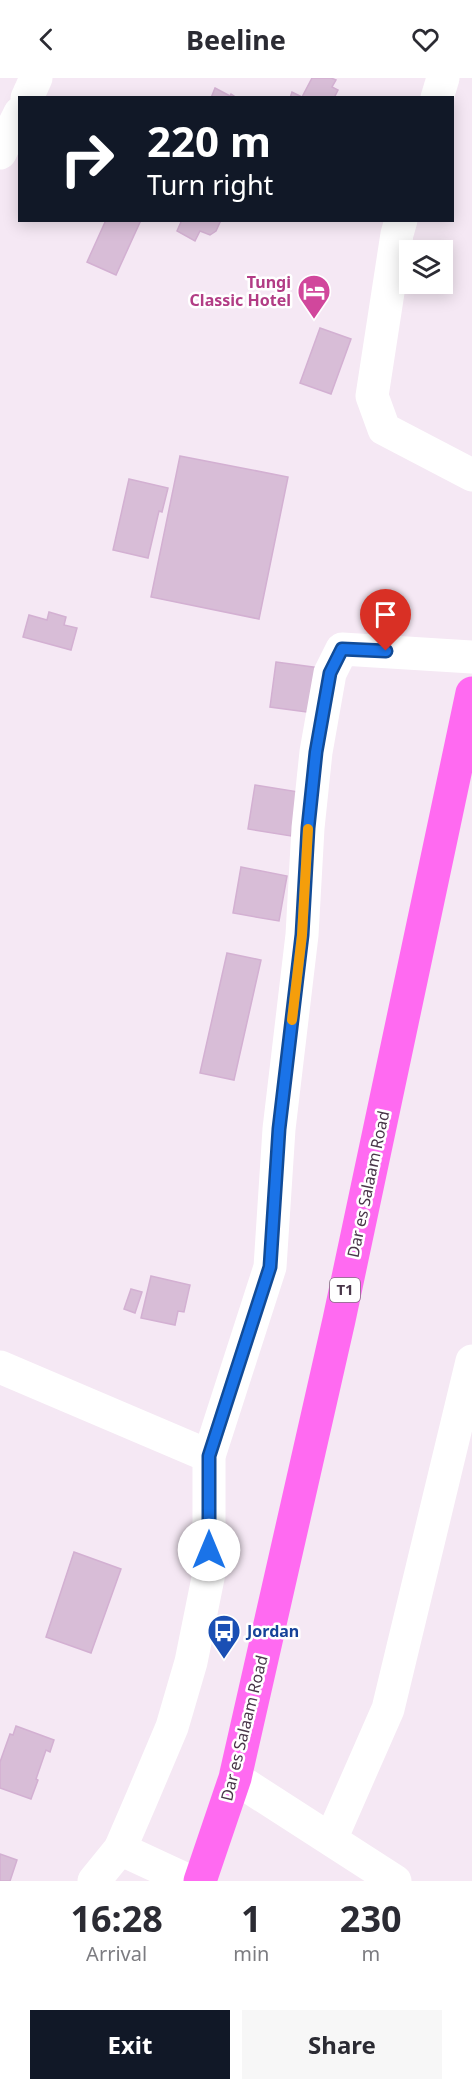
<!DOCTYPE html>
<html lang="en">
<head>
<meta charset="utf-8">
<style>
  :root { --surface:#fff; --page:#f7f7f7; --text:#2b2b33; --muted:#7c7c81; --accent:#111827 }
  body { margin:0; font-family:"Noto Sans",sans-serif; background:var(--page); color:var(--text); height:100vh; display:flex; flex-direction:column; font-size:22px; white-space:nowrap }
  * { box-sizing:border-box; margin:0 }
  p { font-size:20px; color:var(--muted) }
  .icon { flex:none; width:33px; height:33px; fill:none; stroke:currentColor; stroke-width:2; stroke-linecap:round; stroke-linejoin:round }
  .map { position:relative; height:1803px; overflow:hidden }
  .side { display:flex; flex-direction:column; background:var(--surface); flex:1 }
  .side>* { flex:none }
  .guide { position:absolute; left:18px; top:18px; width:436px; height:126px; border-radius:0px; box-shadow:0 3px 15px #0003; background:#111827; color:#fff; overflow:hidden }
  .fabs { position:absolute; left:399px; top:162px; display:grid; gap:12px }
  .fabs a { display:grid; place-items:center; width:54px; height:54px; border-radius:0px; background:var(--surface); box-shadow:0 3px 15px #0003; font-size:30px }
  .pin { position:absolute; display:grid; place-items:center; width:51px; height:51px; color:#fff; margin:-62px -26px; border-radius:50% 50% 50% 0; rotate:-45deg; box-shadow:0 0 6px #0007 }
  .pin .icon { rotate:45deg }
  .me { position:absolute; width:66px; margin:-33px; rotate:0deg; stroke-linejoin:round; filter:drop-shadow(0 0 4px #0008) }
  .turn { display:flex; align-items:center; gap:21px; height:126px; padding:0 30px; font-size:27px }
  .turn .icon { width:78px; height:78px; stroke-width:2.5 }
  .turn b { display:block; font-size:42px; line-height:51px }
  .eta { display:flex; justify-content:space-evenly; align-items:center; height:102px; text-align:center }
  .eta b { font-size:36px; font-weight:700; line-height:42px }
  .button { display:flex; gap:12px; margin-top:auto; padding:12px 30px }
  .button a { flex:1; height:69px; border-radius:0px; background:var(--accent); color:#fff; font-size:24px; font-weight:700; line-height:69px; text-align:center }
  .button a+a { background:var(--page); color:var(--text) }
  header { display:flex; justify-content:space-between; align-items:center; height:78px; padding:0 30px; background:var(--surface); font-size:27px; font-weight:700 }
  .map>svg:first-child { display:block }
</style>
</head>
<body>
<header><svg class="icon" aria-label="back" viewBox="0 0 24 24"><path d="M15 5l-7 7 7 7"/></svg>Beeline<svg class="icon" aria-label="heart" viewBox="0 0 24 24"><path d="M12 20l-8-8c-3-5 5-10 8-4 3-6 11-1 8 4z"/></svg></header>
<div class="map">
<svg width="472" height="1803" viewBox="0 0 472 1803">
  <rect width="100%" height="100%" fill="#f5e8f4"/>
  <!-- building -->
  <g fill="#d8bdd7" stroke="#d3b0d2" stroke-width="1.5">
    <polygon points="312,0 331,0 336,2 332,9 338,12 334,20 290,20 292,14 302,19"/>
    <polygon points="215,10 230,18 231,16 237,20 211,20"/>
    <polygon points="106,142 141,142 116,197 87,184"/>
    <polygon points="178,142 221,142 216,153 210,157 200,153 195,163 177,153 181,144"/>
    <polygon points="320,210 327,214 323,221 316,217"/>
    <polygon points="320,250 351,261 331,316 300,305"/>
    <polygon points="180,378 288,399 259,541 151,519"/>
    <polygon points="129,401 168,410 162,434 159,433 148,480 113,472"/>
    <polygon points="49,534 66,539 64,547 77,550 71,572 23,559 29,537 47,542"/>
    <polygon points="276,584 320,590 314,635 270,629"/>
    <polygon points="255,707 299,714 291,758 248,751"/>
    <polygon points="241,789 287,798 279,843 233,835"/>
    <polygon points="227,875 261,882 234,1002 200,995"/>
    <polygon points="151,1198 190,1207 184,1234 178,1233 175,1247 141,1240"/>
    <polygon points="131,1211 142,1214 135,1235 124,1231"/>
    <polygon points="74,1474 121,1491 91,1575 46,1559"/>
    <polygon points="16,1648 54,1662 50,1674 46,1672 36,1701 38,1702 31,1721 0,1710 0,1684 10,1656 13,1657"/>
    <polygon points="0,1776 17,1782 10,1803 0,1803"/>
  </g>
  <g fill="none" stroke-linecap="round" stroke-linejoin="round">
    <!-- minor -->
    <g stroke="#fff" stroke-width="33">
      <polyline points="27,20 36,0"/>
      <polyline points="437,20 443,0"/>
      <polyline points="0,75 20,35"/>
      <polyline points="401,142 397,156 372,318 384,351 472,397"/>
      <polyline points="0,1289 209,1378"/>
      <polyline points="235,1700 395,1803"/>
      <polyline points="331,1761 388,1631 472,1283"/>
      <polyline points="120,1771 189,1803"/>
      <polyline points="94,1803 120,1771 142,1720 172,1649 191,1584 209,1495 209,1378 270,1189 279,1051 302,857 308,750 316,674 330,595 342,571 472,579"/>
    </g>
    <!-- highway -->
    <polyline stroke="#ff6af1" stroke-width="33" points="200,1803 235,1700 339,1242 472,615"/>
  </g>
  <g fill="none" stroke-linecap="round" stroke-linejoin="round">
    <!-- route casing -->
    <g stroke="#114b97" stroke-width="15">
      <polyline id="route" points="209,1472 209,1378 270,1189 279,1051 302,857 308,750 316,674 330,595 342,571 386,573"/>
    </g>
    <!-- route -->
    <use href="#route" stroke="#1a73e8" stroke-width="10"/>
    <!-- slow -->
    <polyline stroke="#f59e0b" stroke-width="10" points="292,942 302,857 308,751"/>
  </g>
  <!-- icons -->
  <defs>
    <g id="hotel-pin" transform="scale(1.725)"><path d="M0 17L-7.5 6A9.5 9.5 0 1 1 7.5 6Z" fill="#d1479c" stroke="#fff"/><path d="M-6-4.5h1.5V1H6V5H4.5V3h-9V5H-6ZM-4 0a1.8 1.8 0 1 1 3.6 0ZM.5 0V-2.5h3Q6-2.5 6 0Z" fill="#fff"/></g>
    <g id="bus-pin" transform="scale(1.725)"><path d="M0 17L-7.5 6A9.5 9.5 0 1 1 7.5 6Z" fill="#1a4fb4" stroke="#fff"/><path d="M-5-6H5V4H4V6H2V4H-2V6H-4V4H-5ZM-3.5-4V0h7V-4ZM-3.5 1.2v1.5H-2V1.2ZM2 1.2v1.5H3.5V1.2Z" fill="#fff"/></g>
  </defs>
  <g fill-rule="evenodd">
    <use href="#hotel-pin" x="314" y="213"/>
    <use href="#bus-pin" x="224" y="1553"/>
  </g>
  <g text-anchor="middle" stroke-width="5" stroke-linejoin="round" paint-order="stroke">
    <!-- shield labels -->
    <rect fill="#fff" stroke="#807280" stroke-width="1.5" x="330" y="1200" width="30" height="24" rx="4.5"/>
    <g font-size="15" font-weight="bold" fill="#493649">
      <text x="345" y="1217">T1</text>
    </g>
    <!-- hotel labels -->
    <g font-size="16" font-weight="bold" fill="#b23c85" stroke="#fff" text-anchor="end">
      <text x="291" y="210">Tungi<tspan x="291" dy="18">Classic Hotel</tspan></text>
    </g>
    <!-- street labels -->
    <g font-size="16" fill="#493649" stroke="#fff">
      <text transform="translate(368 1106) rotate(-78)" y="6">Dar es Salaam Road</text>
      <text transform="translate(244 1650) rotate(-76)" y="6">Dar es Salaam Road</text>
    </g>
    <!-- transit labels -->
    <g font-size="16" font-weight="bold" fill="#164399" stroke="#fff" text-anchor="start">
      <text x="247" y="1559">Jordan</text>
    </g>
  </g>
</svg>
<div class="fabs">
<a><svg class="icon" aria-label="layers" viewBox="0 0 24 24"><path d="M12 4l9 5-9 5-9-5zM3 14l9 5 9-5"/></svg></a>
</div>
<div class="pin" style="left:386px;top:573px;background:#d93025"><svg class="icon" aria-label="arrive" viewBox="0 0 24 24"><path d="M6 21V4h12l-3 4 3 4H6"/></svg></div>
<svg class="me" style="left:209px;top:1472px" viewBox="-20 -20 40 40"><circle r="19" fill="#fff"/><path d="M0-13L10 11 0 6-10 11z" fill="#1a73e8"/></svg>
<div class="guide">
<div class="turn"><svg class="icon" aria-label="right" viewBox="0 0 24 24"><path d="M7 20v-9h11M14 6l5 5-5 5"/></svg><div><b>220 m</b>Turn right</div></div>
</div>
</div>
<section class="side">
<div class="eta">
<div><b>16:28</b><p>Arrival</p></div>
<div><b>1</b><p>min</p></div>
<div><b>230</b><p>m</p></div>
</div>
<div class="button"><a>Exit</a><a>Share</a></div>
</section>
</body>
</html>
